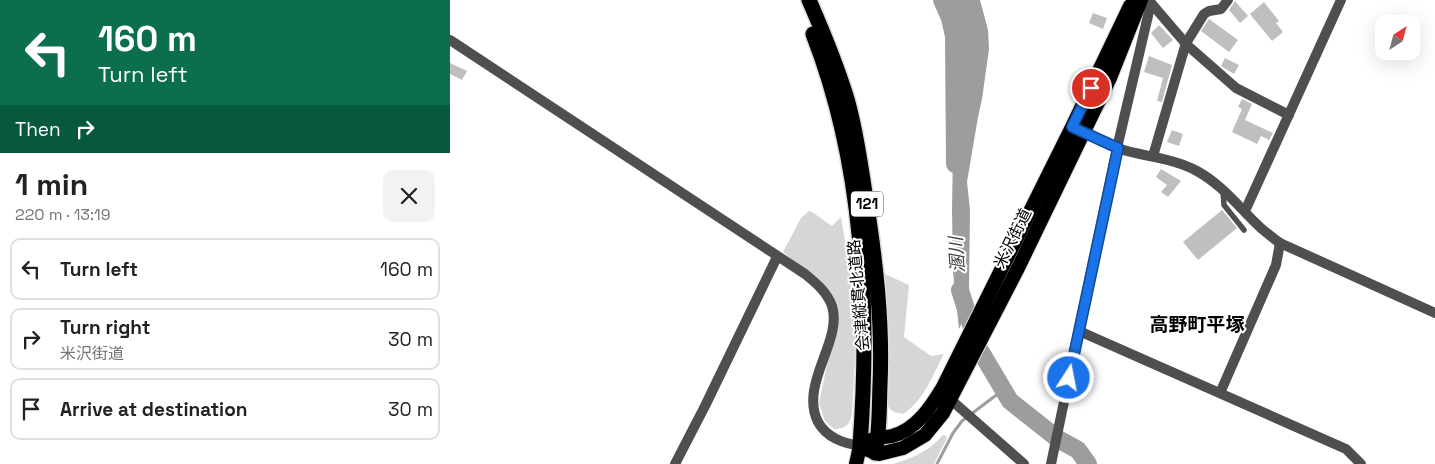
<!DOCTYPE html>
<html lang="en">
<head>
<meta charset="utf-8">
<style>
  :root { --surface:#fff; --page:#f2f2f2; --text:#222; --muted:#767676; --line:#e0e0e0 }
  body { margin:0; font-family:"Space Grotesk","Noto Sans JP",sans-serif; background:var(--page); color:var(--text); height:100vh; display:flex; flex-direction:column; font-size:19px; white-space:nowrap }
  * { box-sizing:border-box; margin:0 }
  p { font-size:16px; color:var(--muted) }
  .icon { flex:none; width:28px; height:28px; fill:none; stroke:currentColor; stroke-width:2; stroke-linecap:round; stroke-linejoin:round }
  .map { position:relative; flex:1; overflow:hidden }
  .details { display:flex; flex-direction:column; background:var(--surface); width:450px }
  .details>* { flex:none }
  .hud { background:#0b6e4f; color:#fff; overflow:hidden }
  .needle { width:32px; rotate:36deg }
  .tools { position:absolute; left:925px; top:15px; display:grid; gap:10px }
  .tools a { display:grid; place-items:center; width:45px; height:45px; border-radius:10px; background:var(--surface); box-shadow:0 5px 20px #0002; font-size:25px }
  .pin { position:absolute; display:grid; place-items:center; width:42px; height:42px; color:#fff; margin:-21px; border:2px solid #fff; border-radius:50%; box-shadow:0 1px 5px #0007 }
  .me { position:absolute; width:55px; margin:-28px; rotate:11deg; stroke-linejoin:round; filter:drop-shadow(0 0 4px #0008) }
  .turn { display:flex; align-items:center; gap:18px; height:105px; padding:0 15px; font-size:22px }
  .turn .icon { width:65px; height:65px; stroke-width:2.5 }
  .turn b { display:block; font-size:35px; line-height:42px }
  .then { display:flex; align-items:center; height:48px; padding:0 15px; background:#0003; gap:10px; font-size:19px }
  .round { display:grid; place-items:center; flex:none; width:52px; height:52px; border-radius:10px; background:var(--page) }
  .headline { display:flex; align-items:center; justify-content:space-between; height:85px; padding:0 15px }
  h1 { font-size:30px; font-weight:600; line-height:38px }
  ul { padding:0; list-style:none }
  li { display:flex; align-items:center; gap:15px; height:62px; margin:0 10px 8px; padding:0 5px; border:2px solid var(--line); border-radius:10px }
  li div { flex:1 }
  li b { display:block; font-size:19px }
  li em { font-style:normal }
  main { display:flex; flex:1; min-height:0 }
  .map>svg:first-child { display:block }
</style>
</head>
<body>
<main>
<section class="details">
<div class="hud">
<div class="turn"><svg class="icon" aria-label="left" viewBox="0 0 24 24"><path d="M17 20v-9H6M10 6l-5 5 5 5"/></svg><div><b>160 m</b>Turn left</div></div>
<div class="then">Then<svg class="icon" aria-label="right" viewBox="0 0 24 24"><path d="M7 20v-9h11M14 6l5 5-5 5"/></svg></div>
</div>
<div class="headline"><div><h1>1 min</h1><p>220 m · 13:19</p></div><a class="round"><svg class="icon" aria-label="close" viewBox="0 0 24 24"><path d="M6 6l12 12M18 6L6 18"/></svg></a></div>
<ul>
<li><svg class="icon" aria-label="left" viewBox="0 0 24 24"><path d="M17 20v-9H6M10 6l-5 5 5 5"/></svg><div><b>Turn left</b></div><em>160 m</em></li>
<li><svg class="icon" aria-label="right" viewBox="0 0 24 24"><path d="M7 20v-9h11M14 6l5 5-5 5"/></svg><div><b>Turn right</b><p>米沢街道</p></div><em>30 m</em></li>
<li><svg class="icon" aria-label="arrive" viewBox="0 0 24 24"><path d="M6 21V4h12l-3 4 3 4H6"/></svg><div><b>Arrive at destination</b></div><em>30 m</em></li>
</ul>
</section>
<div class="map">
<svg width="985" height="464" viewBox="0 0 985 464">
  <rect width="100%" height="100%" fill="#fff"/>
  <!-- green -->
  <g fill="#d6d6d6">
    <path d="M359 211 362 212 382 226 391 217 400 271 404 307 405 355 402 414C400 425 395 429 384 429L375 421 369 403 387 317 356 271 333 252 351 218Z"/>
    <path d="M435 274 459 285 454 337 481 356 494 354C482 375 475 400 453 414L444 412 440 409 435 400 439 349Z"/>
    <path d="M493 435 496 436 497 438 484 464H443C463 458 479 451 493 435Z"/>
  </g>
  <!-- water -->
  <polygon fill="#9d9d9d" points="501,0 530,0 538,30 539,49 532,99 528,117 517,182 520,210 519,291 520,306 509,329 503,272 502,209 503,153 510,107 510,40 507,14"/>
  <g fill="none" stroke-linecap="round" stroke-linejoin="round">
    <!-- stream -->
    <polyline stroke="#9d9d9d" stroke-width="3" points="487,464 503,433 512,421 553,390"/>
    <!-- river -->
    <g stroke="#9d9d9d" stroke-width="18">
      <polyline points="492,0 500,18 504,36 505,164"/>
      <polyline points="510,290 528,347 560,401 608,439 628,450 638,464"/>
    </g>
  </g>
  <!-- building -->
  <g fill="#bfbfbf">
    <polygon points="785,1 798,16 790,23 779,10"/>
    <polygon points="814,2 829,21 826,23 833,32 822,41 800,14"/>
    <polygon points="643,13 657,18 653,29 639,23"/>
    <polygon points="759,19 788,40 779,52 751,31"/>
    <polygon points="709,25 723,40 713,48 701,33"/>
    <polygon points="699,56 722,65 712,102 707,101 713,78 694,72"/>
    <polygon points="775,58 789,65 784,74 771,66"/>
    <polygon points="0,63 17,71 12,80 0,74"/>
    <polygon points="792,99 802,104 795,120 823,133 819,140 811,136 807,144 782,132 792,109 788,107"/>
    <polygon points="722,130 733,134 729,146 717,142"/>
    <polygon points="711,169 731,181 718,197 711,192 717,185 706,177"/>
    <polygon points="772,210 787,228 748,260 733,242"/>
  </g>
  <g fill="none" stroke-linecap="round" stroke-linejoin="round">
    <!-- trunk casing -->
    <g stroke="#dbdbdb" stroke-width="16">
      <g id="trunk">
        <path d="M419 441C427 436 433 438 442 436 466 430 481 407 493 387L622 127 680 6"/>
        <polyline points="415,449 429,454 453,448 475,435 493,413 568,268 641,117 660,78 691,0"/>
        <polyline points="406,464 410,446"/>
      </g>
    </g>
    <!-- motorway casing -->
    <g stroke="#dbdbdb" stroke-width="18">
      <g id="motorway">
        <path d="M359 0C373 32 387 66 397 99 406 130 410 161 415 193 425 257 433 320 430 385 429 408 430 432 425 453"/>
        <path d="M363 34C414 165 420 308 410 446"/>
      </g>
    </g>
    <!-- service -->
    <polyline stroke="#4f4f4f" stroke-width="5.5" points="773,191 774,205 794,230"/>
    <!-- minor -->
    <g stroke="#4f4f4f" stroke-width="10">
      <polyline points="701,3 737,45 786,88 839,115"/>
      <path d="M0 40 355 274C366 283 377 292 382 306 393 341 349 384 368 422 377 438 393 443 410 446"/>
      <path d="M628 130C641 136 654 143 667 148 693 157 721 157 747 171 774 186 790 209 812 229 818 234 824 239 830 243L985 313"/>
      <polyline points="703,156 736,43 754,14 759,11 771,9 778,0"/>
      <polyline points="795,211 891,0"/>
      <polyline points="629,331 896,449 911,464"/>
      <polyline points="770,393 826,265 830,243"/>
      <polyline points="500,399 574,464"/>
      <polyline points="225,464 255,406 327,257"/>
    </g>
    <!-- tertiary -->
    <polyline stroke="#4f4f4f" stroke-width="10" points="601,464 667,148 701,3 698,0"/>
    <!-- trunk -->
    <use href="#trunk" stroke="#000" stroke-width="14"/>
    <!-- motorway -->
    <use href="#motorway" stroke="#000" stroke-width="15"/>
  </g>
  <g fill="none" stroke-linecap="round" stroke-linejoin="round">
    <!-- route casing -->
    <g stroke="#114b97" stroke-width="12">
      <polyline id="route" points="619,378 668,148 622,127 641,88"/>
    </g>
    <!-- route -->
    <use href="#route" stroke="#1a73e8" stroke-width="9"/>
  </g>
  <g text-anchor="middle" stroke-width="4" stroke-linejoin="round" paint-order="stroke">
    <!-- shield labels -->
    <rect fill="#fff" stroke="#4c4c4c" stroke-width="1" x="401" y="191.5" width="32" height="25" rx="4"/>
    <g font-size="15" font-weight="bold" fill="#000">
      <text x="417" y="209">121</text>
    </g>
    <!-- street labels -->
    <g font-size="16" fill="#000" stroke="#fff">
      <text transform="translate(562 238) rotate(-64)" y="6">米沢街道</text>
      <text transform="translate(408 295) rotate(-95)" y="6">会津縦貫北道路</text>
    </g>
    <!-- water labels -->
    <g font-size="18" font-style="italic" fill="#3e3e3e" stroke="#fff">
      <text transform="translate(507 255) rotate(-94)" y="6">溷川</text>
    </g>
    <!-- quarter labels -->
    <g font-size="19" font-weight="bold" fill="#000" stroke="#fff">
      <text x="747" y="331">高野町平塚</text>
    </g>
  </g>
</svg>
<div class="tools">
<a><svg class="needle" viewBox="-14 -14 28 28"><path d="M0-13l5 13h-10z" fill="#e53935"/><path d="M0 13l5-13h-10z" fill="#767676"/></svg></a>
</div>
<div class="pin" style="left:641px;top:88px;background:#d93025"><svg class="icon" aria-label="arrive" viewBox="0 0 24 24"><path d="M6 21V4h12l-3 4 3 4H6"/></svg></div>
<svg class="me" style="left:619px;top:378px" viewBox="-20 -20 40 40"><circle r="17" fill="#1a73e8" stroke="#fff" stroke-width="3"/><path d="M0-11L8 9 0 5-8 9z" fill="#fff"/></svg>
</div>
</main>
</body>
</html>
